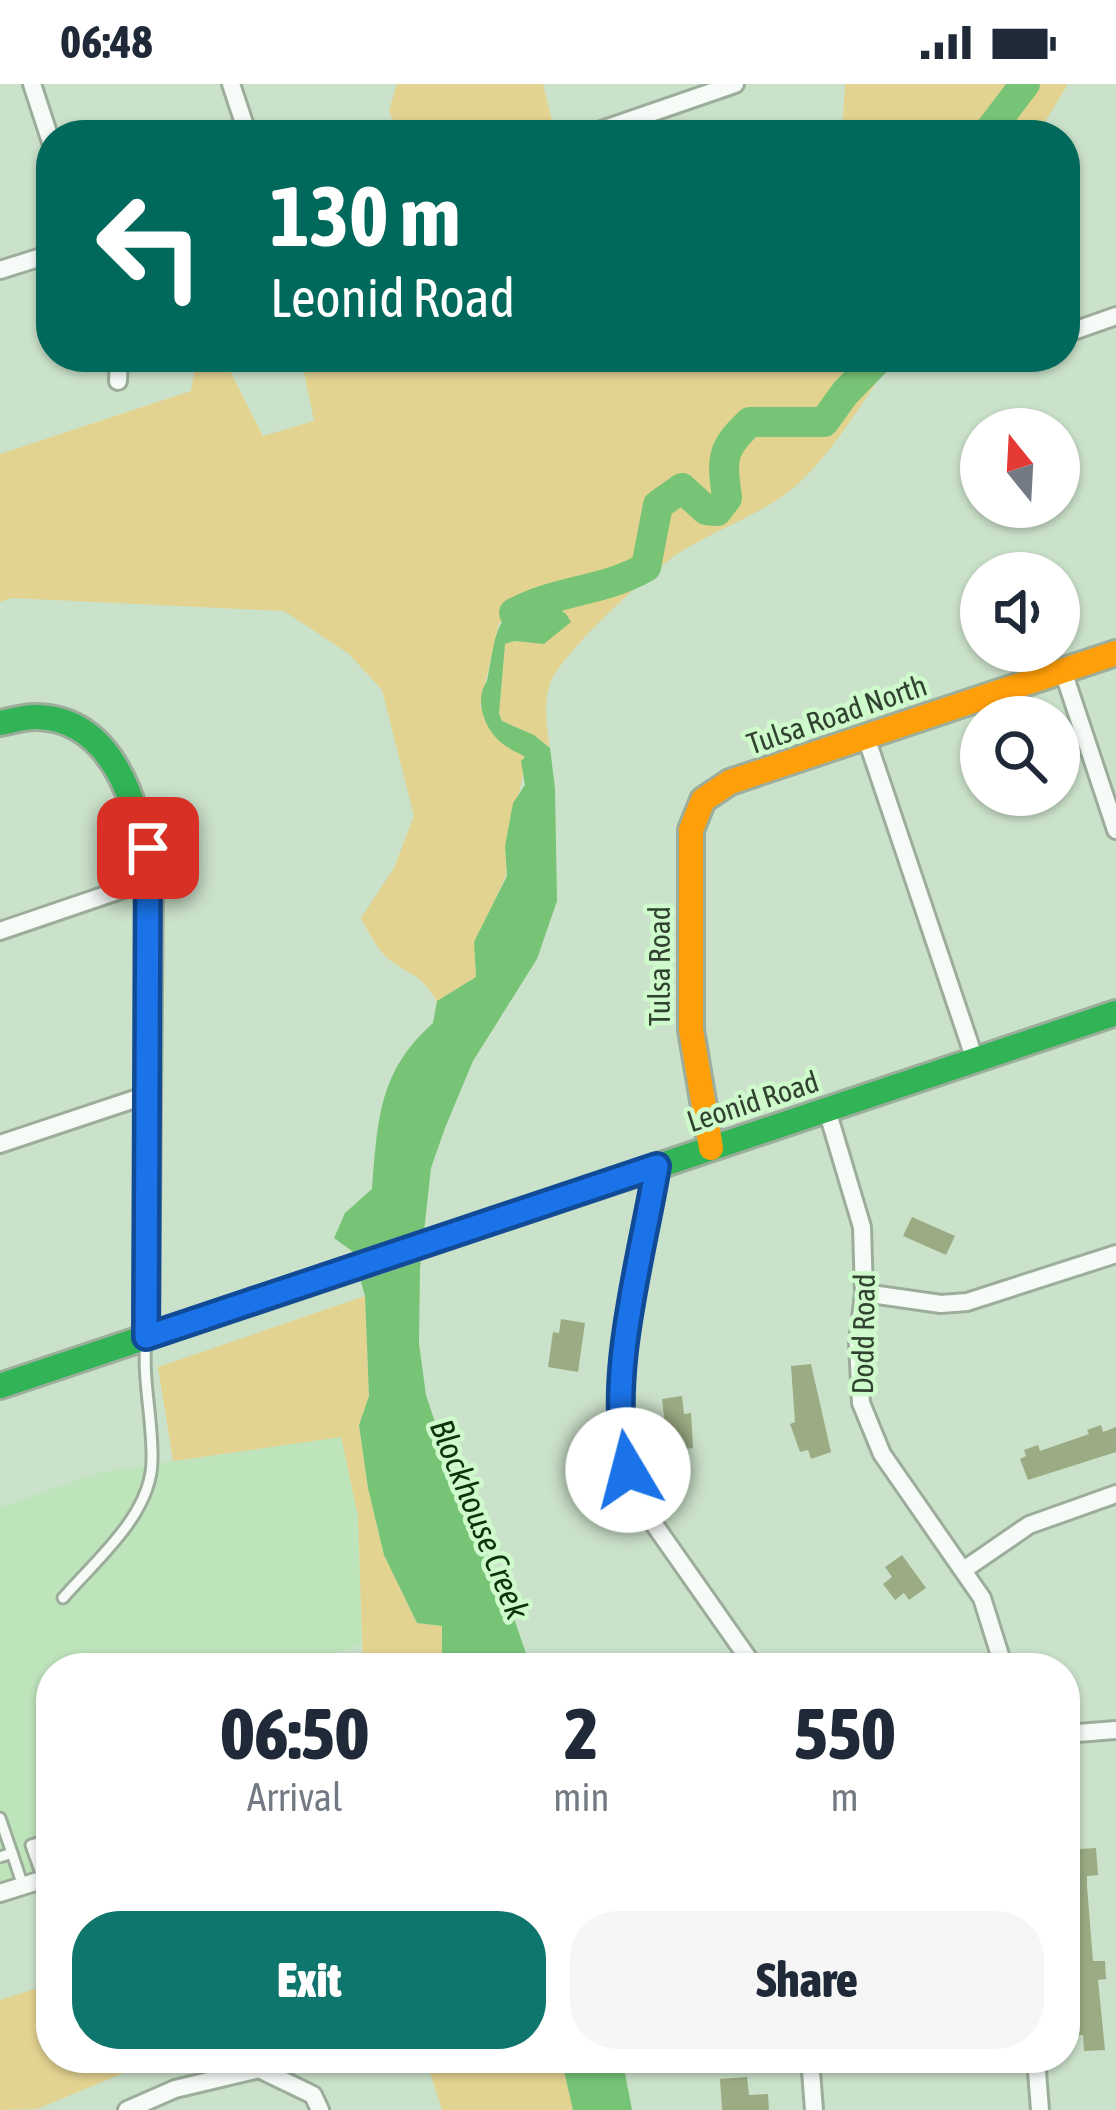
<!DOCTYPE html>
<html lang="en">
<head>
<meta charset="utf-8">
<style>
  :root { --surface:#fff; --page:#f6f6f7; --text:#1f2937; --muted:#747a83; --accent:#0f766e }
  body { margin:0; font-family:"Asap Condensed",sans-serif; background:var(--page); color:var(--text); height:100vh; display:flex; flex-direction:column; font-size:45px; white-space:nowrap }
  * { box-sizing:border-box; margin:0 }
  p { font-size:39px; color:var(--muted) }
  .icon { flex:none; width:66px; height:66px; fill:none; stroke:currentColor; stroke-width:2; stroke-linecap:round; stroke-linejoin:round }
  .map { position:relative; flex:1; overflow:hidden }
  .sheet { position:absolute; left:36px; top:1569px; width:1044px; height:420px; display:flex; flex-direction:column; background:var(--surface); border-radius:48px; box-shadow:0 3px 9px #0004 }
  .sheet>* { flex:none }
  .banner { position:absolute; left:36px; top:36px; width:1044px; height:252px; border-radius:48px; box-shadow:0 3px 9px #0004; background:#00695c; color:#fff; overflow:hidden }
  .needle { width:78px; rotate:342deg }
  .tools { position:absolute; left:960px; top:324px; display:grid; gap:24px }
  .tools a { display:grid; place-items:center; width:120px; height:120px; border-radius:50%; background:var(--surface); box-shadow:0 3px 9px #0004; font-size:60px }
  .pin { position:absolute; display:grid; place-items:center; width:102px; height:102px; color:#fff; margin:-51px; border-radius:24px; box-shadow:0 6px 18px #0006 }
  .me { position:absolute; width:132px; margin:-66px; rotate:352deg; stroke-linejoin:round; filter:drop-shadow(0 0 9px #0008) }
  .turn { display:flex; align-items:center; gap:42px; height:252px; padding:0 36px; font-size:54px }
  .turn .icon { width:156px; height:156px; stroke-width:2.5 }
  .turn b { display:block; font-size:84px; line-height:102px }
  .eta { display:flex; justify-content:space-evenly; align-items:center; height:204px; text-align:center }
  .eta b { font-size:72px; font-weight:800; line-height:84px }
  .cta { display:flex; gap:24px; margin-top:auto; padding:24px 36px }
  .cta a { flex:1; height:138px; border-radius:48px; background:var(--accent); color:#fff; font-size:48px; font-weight:800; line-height:138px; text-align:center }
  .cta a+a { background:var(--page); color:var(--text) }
  .status { display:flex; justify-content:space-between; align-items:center; height:84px; padding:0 60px; background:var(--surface); direction:ltr }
  .status svg { height:33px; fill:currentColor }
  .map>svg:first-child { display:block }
</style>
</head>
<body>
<div class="status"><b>06:48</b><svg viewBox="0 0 49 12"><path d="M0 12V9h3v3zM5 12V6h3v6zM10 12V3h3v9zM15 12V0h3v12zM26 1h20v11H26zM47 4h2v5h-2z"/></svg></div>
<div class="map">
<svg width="1116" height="2026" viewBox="0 0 1116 2026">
  <rect width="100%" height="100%" fill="#cbe2ca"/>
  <!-- built -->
  <polygon fill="#bee4bc" points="341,1353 358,1432 362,1560 292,1584 51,1584 51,1799 0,1816 0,1423 101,1388"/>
  <!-- green -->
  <g fill="#e3d391">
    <polygon points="397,0 543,0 552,37 514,51 398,51 389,26"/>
    <polygon points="845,0 1068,0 1037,51 842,51"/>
    <path d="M206 273H223L263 352 314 337 301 273H894C864 315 831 373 792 405 757 433 716 445 679 469 651 487 560 570 550 600 543 619 547 645 550 664L534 651 502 637 499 630 505 560 514 557 544 560 566 530 546 513 499 539 480 622 524 669C527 702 509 726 506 759 504 772 509 785 504 796 487 838 473 844 476 893L437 917C417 887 416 895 391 877 377 866 369 849 361 834L394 784 414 732 382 606 349 570 284 527 12 514 0 518V370L191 307 196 277Z"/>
    <polygon points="365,1212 369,1312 359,1341 368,1404 384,1471 417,1539 442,1542 442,1574 461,1584 363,1584 358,1432 341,1353 173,1377 158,1283"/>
    <polygon points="51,1900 51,1974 160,1974 37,2025 0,2026 0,1916"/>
    <polygon points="412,1974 561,1974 573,2026 442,2026 431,1991"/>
  </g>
  <!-- water -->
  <g fill="#78c477">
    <path d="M534 507 566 530 571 538 544 560 514 557 505 560 499 630 502 637 534 651 550 664 555 704 557 817 537 875 473 977 445 1044 431 1084 420 1184 419 1260 426 1311 449 1381 506 1511 531 1584H461L442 1575V1542L417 1539 384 1471 368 1404 359 1341 369 1312 365 1212 352 1167 334 1154 345 1129 372 1105C378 1036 378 988 433 939L437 917 476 893 474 858 507 792 505 762 513 719 525 701 521 677 525 673C520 669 514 668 509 664 487 652 472 618 487 597 497 548 492 538 534 507Z"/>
    <polygon points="561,1974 622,1974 632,2026 573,2026"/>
  </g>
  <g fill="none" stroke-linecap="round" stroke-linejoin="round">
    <!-- river -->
    <g stroke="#78c477" stroke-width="30">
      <polyline points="986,51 1025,0"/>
      <path d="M514 529C556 506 606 507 646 483L658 421 682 404 706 426 717 427 727 414C722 375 720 366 750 338H824L845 309 880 273"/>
    </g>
  </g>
  <!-- building -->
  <g fill="#9bac84">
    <polygon points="912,1133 955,1152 946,1171 903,1152"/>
    <polygon points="561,1235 585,1239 578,1288 548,1283 553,1248 559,1249"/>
    <polygon points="811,1280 831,1368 811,1375 808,1366 800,1368 790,1340 795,1338 791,1282"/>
    <polygon points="682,1312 684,1330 691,1329 693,1364 668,1367 662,1315"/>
    <polygon points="1101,1341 1103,1348 1116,1343 1116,1368 1028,1396 1020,1375 1026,1372 1024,1366 1038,1361 1040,1367 1089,1350 1087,1346"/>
    <polygon points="902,1471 926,1504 909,1516 904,1509 895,1516 883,1500 892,1493 885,1483"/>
    <polygon points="1096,1764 1098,1791 1087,1792 1087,1802 1093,1877 1105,1877 1106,1895 1098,1896 1105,1966 1084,1967 1083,1951 1078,1951 1065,1766"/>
    <polygon points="747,1993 749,2011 768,2010 769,2026 722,2026 720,1995"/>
  </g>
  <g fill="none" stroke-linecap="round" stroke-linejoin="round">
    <!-- lane casing -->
    <g stroke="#9cae9b" stroke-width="15">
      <g id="lane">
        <path d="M63 1514C96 1476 152 1430 152 1376 153 1336 142 1296 146 1256"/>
        <polyline points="0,1734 12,1769"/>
        <polyline points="0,1773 12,1769 23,1802"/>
        <polyline points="43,1795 31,1761 51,1755"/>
      </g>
    </g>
    <!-- street casing -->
    <g stroke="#9cae9b" stroke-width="22">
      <g id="street">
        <polyline points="32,0 51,58"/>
        <polyline points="231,0 248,51"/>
        <polyline points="587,51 735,0"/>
        <polyline points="0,186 51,170"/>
        <polyline points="1065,250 1116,232"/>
        <polyline points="992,275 999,273"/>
        <polyline points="118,297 119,273"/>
        <polyline points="1063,587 1116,746"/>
        <polyline points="866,653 975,976"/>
        <polyline points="0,847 150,796"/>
        <polyline points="827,1026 862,1143 864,1209 858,1258 861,1319 882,1370 982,1514 1004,1584"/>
        <polyline points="0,1060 147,1011"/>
        <polyline points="657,1082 622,1288 622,1363 649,1433 755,1584"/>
        <polyline points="864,1209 941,1220 967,1218 1116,1170"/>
        <polyline points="965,1485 1029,1441 1116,1410"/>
        <polyline points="1065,1650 1116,1646"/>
        <polyline points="0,1809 51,1793"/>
        <polyline points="810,1974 814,2026"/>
        <polyline points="1036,1974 1040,2026"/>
        <polyline points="127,2026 175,2005 259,1985 313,2011 320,2026"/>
      </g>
    </g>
    <!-- fast casing -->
    <g stroke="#9cae9b" stroke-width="30">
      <g id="fast">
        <path d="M0 639C12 637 25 632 37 633 118 635 141 732 150 796L146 1253"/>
        <polyline points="0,1302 1116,929"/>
      </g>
    </g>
    <!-- slow casing -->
    <g stroke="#9cae9b" stroke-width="30">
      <polyline id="slow" points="711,1064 691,946 691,746 703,716 730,698 1116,569"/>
    </g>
    <!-- lane -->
    <use href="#lane" stroke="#f7fbf7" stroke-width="9"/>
    <!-- street -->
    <use href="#street" stroke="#f7fbf7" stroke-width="16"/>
    <!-- fast -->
    <use href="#fast" stroke="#30b455" stroke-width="24"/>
    <!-- slow -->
    <use href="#slow" stroke="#ff9f0a" stroke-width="24"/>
  </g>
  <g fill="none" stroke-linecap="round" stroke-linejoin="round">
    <!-- route casing -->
    <g stroke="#114b97" stroke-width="30">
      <path id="route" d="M148 764 146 1253 657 1082C642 1173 605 1297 628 1386"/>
    </g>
    <!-- route -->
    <use href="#route" stroke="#1a73e8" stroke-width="21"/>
  </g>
  <g text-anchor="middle" stroke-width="9" stroke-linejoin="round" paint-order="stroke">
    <!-- street labels -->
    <g font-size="30" fill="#314230" stroke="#cffacc">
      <text transform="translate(837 631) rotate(-19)" y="10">Tulsa Road North</text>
      <text transform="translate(660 882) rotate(-90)" y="10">Tulsa Road</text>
      <text transform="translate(753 1018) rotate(-18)" y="10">Leonid Road</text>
      <text transform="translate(864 1250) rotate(-89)" y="10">Dodd Road</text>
    </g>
    <!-- water labels -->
    <g font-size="33" font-style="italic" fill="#0a320b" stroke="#cffacc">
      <text transform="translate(480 1435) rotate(68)" y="12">Blockhouse Creek</text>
    </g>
  </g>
</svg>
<div class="tools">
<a><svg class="needle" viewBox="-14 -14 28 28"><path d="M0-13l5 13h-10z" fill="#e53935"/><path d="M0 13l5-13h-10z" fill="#747a83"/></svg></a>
<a><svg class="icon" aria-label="sound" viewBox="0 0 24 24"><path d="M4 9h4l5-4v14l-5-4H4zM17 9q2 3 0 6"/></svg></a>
<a><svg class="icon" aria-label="search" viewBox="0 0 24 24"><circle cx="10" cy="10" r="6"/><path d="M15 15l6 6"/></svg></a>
</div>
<div class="pin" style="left:148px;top:764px;background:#d93025"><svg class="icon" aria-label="arrive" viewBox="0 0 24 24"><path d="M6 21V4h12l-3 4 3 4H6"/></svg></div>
<svg class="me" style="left:628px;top:1386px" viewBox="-20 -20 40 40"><circle r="19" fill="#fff"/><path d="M0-13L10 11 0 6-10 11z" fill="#1a73e8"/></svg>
<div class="banner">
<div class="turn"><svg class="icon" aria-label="left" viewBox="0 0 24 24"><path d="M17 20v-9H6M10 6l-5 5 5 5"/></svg><div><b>130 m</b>Leonid Road</div></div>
</div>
<section class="sheet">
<div class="eta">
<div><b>06:50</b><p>Arrival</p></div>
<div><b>2</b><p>min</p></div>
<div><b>550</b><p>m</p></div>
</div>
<div class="cta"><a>Exit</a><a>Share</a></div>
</section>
</div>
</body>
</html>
